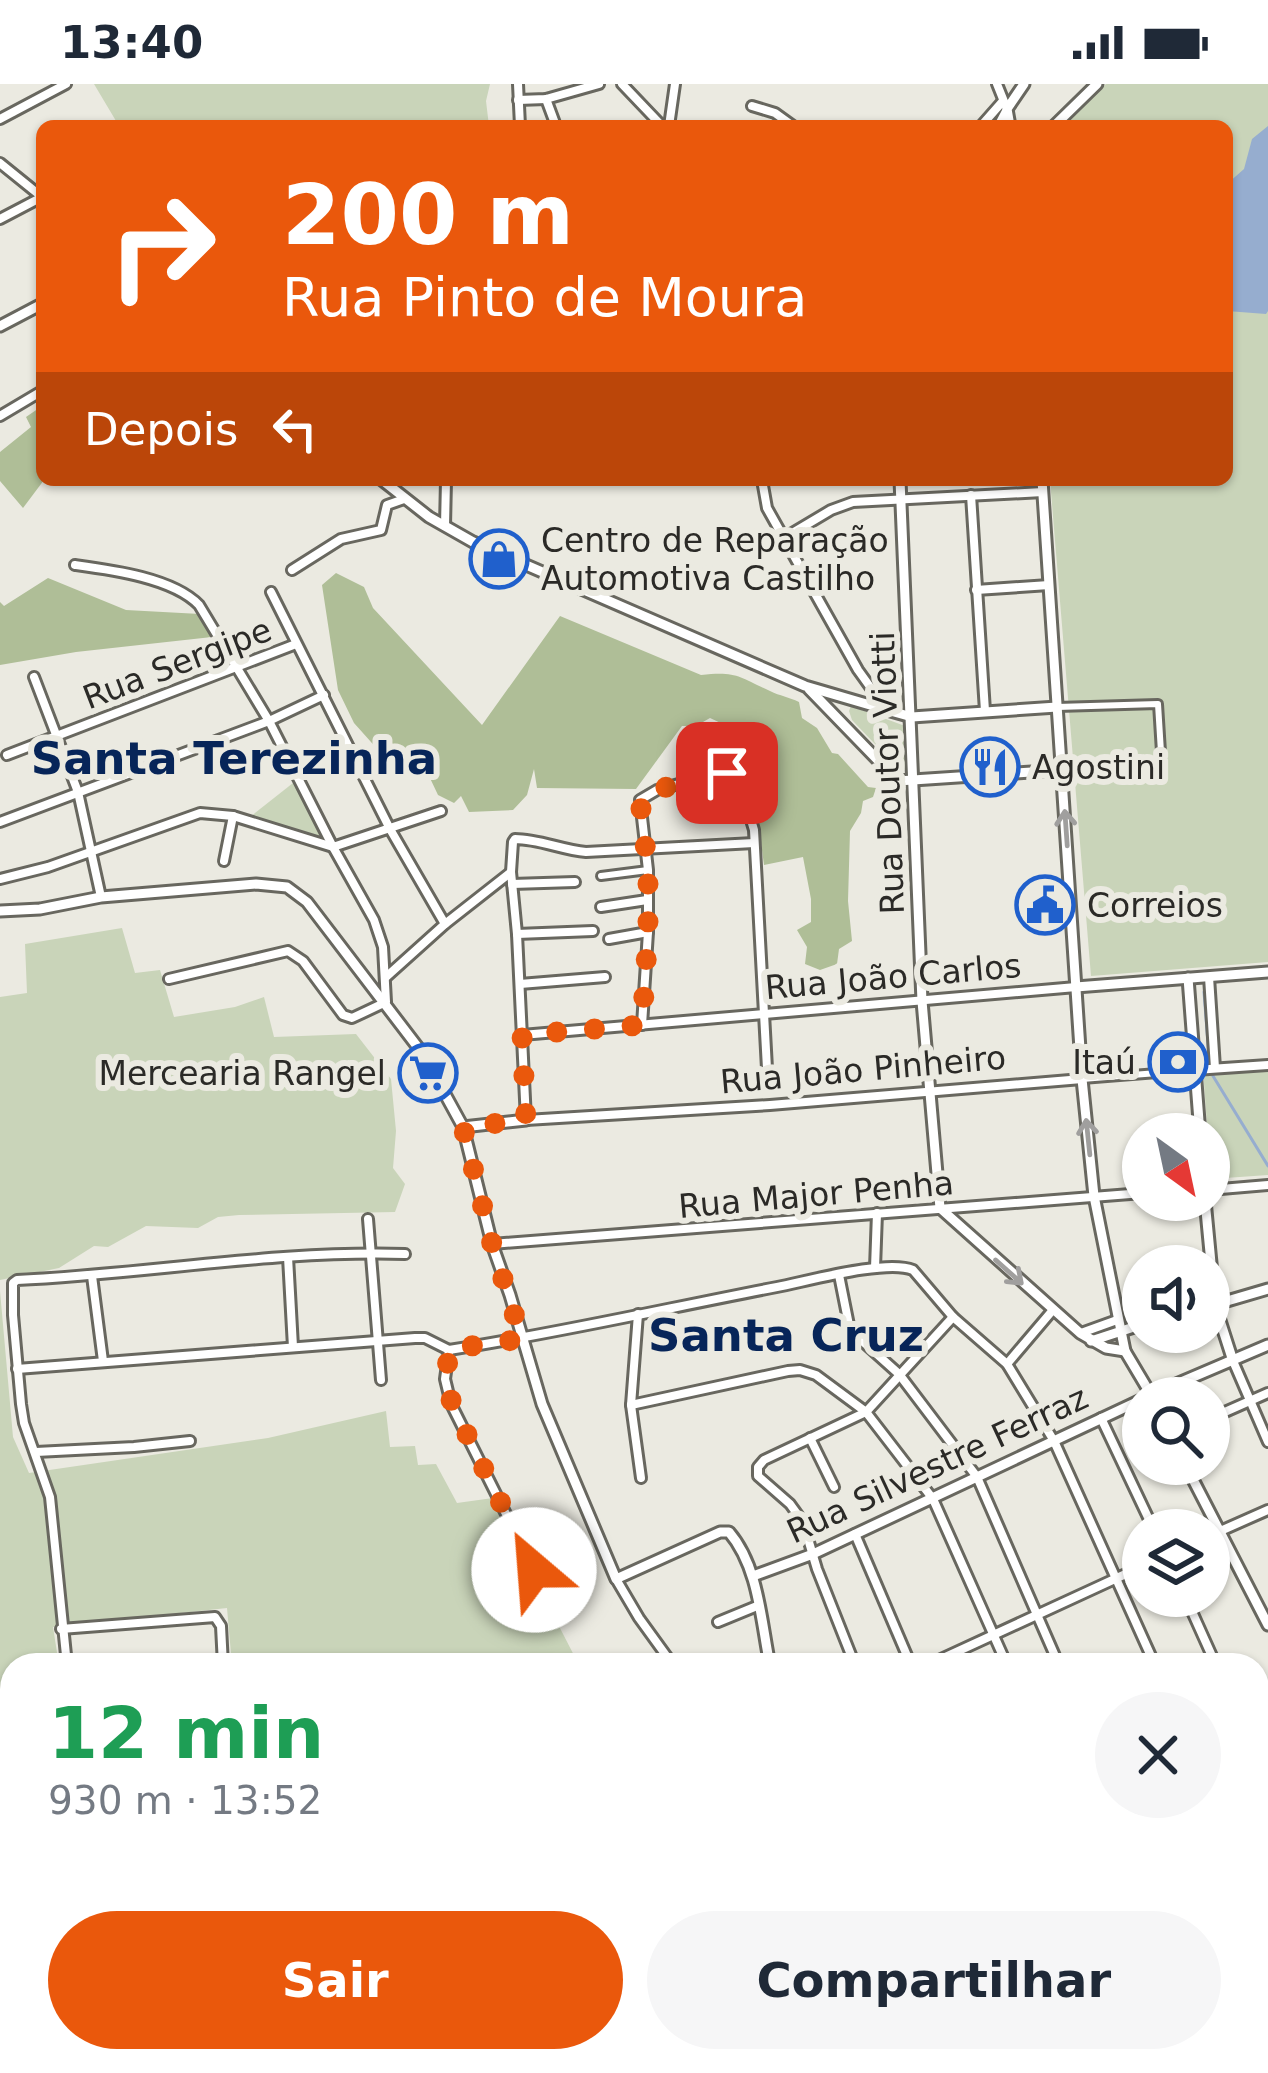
<!DOCTYPE html>
<html lang="pt">
<head>
<meta charset="utf-8">
<style>
  :root { --surface:#fff; --page:#f6f6f7; --text:#1f2937; --muted:#747a83; --accent:#ea580c }
  body { margin:0; font-family:"DejaVu Sans",sans-serif; background:var(--page); color:var(--text); height:100vh; display:flex; flex-direction:column; font-size:45px; white-space:nowrap }
  * { box-sizing:border-box; margin:0 }
  p { font-size:39px; color:var(--muted) }
  .icon { flex:none; width:66px; height:66px; fill:none; stroke:currentColor; stroke-width:2; stroke-linecap:round; stroke-linejoin:round }
  .map { position:relative; flex:1; overflow:hidden }
  .panel { position:absolute; left:0px; top:1569px; width:1269px; height:420px; display:flex; flex-direction:column; background:var(--surface); border-radius:36px 36px 0 0; box-shadow:0 3px 9px #0004 }
  .panel>* { flex:none }
  .banner { position:absolute; left:36px; top:36px; width:1197px; height:366px; border-radius:18px; box-shadow:0 3px 9px #0004; background:#ea580c; color:#fff; overflow:hidden }
  .needle { width:78px; rotate:147deg }
  .controls { position:absolute; left:1122px; top:1029px; display:grid; gap:24px }
  .controls a { display:grid; place-items:center; width:108px; height:108px; border-radius:50%; background:var(--surface); box-shadow:0 3px 9px #0004; font-size:60px }
  .pin { position:absolute; display:grid; place-items:center; width:102px; height:102px; color:#fff; margin:-51px; border-radius:24px; box-shadow:0 6px 18px #0006 }
  .me { position:absolute; width:132px; margin:-66px; rotate:333deg; stroke-linejoin:round; filter:drop-shadow(0 0 9px #0008) }
  .turn { display:flex; align-items:center; gap:42px; height:252px; padding:0 48px; font-size:54px }
  .turn .icon { width:156px; height:156px; stroke-width:2.5 }
  .turn b { display:block; font-size:84px; line-height:102px }
  .then { display:flex; align-items:center; height:114px; padding:0 48px; background:#0003; gap:24px; font-size:45px }
  .round { display:grid; place-items:center; flex:none; width:126px; height:126px; border-radius:63px; background:var(--page) }
  .summary { display:flex; align-items:center; justify-content:space-between; height:204px; padding:0 48px }
  h1 { font-size:72px; font-weight:700; line-height:90px; color:#1e9e55 }
  .primary-button { display:flex; gap:24px; margin-top:auto; padding:24px 48px }
  .primary-button a { flex:1; height:138px; border-radius:72px; background:var(--accent); color:#fff; font-size:48px; font-weight:700; line-height:138px; text-align:center }
  .primary-button a+a { background:var(--page); color:var(--text) }
  .status { display:flex; justify-content:space-between; align-items:center; height:84px; padding:0 60px; background:var(--surface); direction:ltr }
  .status svg { height:33px; fill:currentColor }
  .map>svg:first-child { display:block }
</style>
</head>
<body>
<div class="status"><b>13:40</b><svg viewBox="0 0 49 12"><path d="M0 12V9h3v3zM5 12V6h3v6zM10 12V3h3v9zM15 12V0h3v12zM26 1h20v11H26zM47 4h2v5h-2z"/></svg></div>
<div class="map">
<svg width="1268" height="1989" viewBox="0 0 1268 1989">
  <rect width="100%" height="100%" fill="#ebeae1"/>
  <!-- industrial -->
  <polygon fill="#f3d9d2" points="1,1723 12,1747 12,1938 0,1942"/>
  <!-- green -->
  <g fill="#c9d4b9">
    <polygon points="94,0 490,0 486,17 489,42 119,42"/>
    <polygon points="1106,0 1268,0 1268,878 1091,892 1050,396 1227,396 1227,42 1061,42"/>
    <polygon points="851,622 905,642 907,684 903,685 895,681 852,636 849,627"/>
    <polygon points="293,699 326,757 250,733"/>
    <polygon points="122,844 135,889 160,886 174,933 235,923 264,913 274,953 356,950 391,995 396,1047 393,1084 405,1100 395,1128 239,1131 218,1133 198,1144 146,1142 108,1163 94,1162 59,1184 0,1196 0,913 27,909 25,860"/>
    <polygon points="1268,984 1268,1091 1211,1095 1203,986"/>
    <polygon points="0,1207 13,1353 29,1389 268,1354 386,1327 390,1363 415,1362 418,1381 436,1380 457,1419 493,1414 579,1581 232,1581 227,1524 53,1543 59,1581 12,1581 12,1707 0,1679"/>
  </g>
  <!-- forest -->
  <g fill="#afbe97">
    <polygon points="42,322 42,396 44,396 23,424 0,397 0,368 31,343 26,333"/>
    <path d="M336 489 364 503 373 524 482 641 560 532 701 591C737 587 739 593 770 607 780 612 789 613 799 618L802 634 817 644 832 669 838 670 868 703 876 704 873 713 863 717 861 729 850 747 848 817 852 857 839 865 837 880 820 886 805 880 807 863 797 846 811 838V815L803 773 764 781 749 670 740 648 710 634 696 642H682L636 705 537 704 534 685 527 711 513 726 469 728 461 712 454 719 438 711 429 692 409 691 405 676 388 677 354 639 338 606 322 501Z"/>
    <polygon points="48,494 126,526 200,530 212,553 76,568 0,581 0,518 4,522"/>
  </g>
  <!-- water -->
  <polygon fill="#96adcf" points="1268,42 1268,227 1266,230 1227,227 1227,100 1244,85 1252,55"/>
  <g fill="none" stroke-linecap="round" stroke-linejoin="round">
    <!-- stream -->
    <g stroke="#96adcf" stroke-width="3">
      <polyline points="1204,908 1209,972"/>
      <polyline points="1213,992 1268,1082"/>
    </g>
    <!-- pedestrian casing -->
    <g stroke="#68675f" stroke-width="12">
      <g id="pedestrian">
        <polyline points="1057,623 1158,620 1162,684 1062,686"/>
        <polyline points="601,792 648,786"/>
        <polyline points="1082,995 1195,986"/>
      </g>
    </g>
    <!-- minor casing -->
    <g stroke="#68675f" stroke-width="14">
      <g id="minor">
        <polyline points="518,0 520,42"/>
        <polyline points="622,0 662,42"/>
        <polyline points="997,0 1007,25 998,42"/>
        <polyline points="546,15 556,42"/>
        <polyline points="518,16 546,15 599,0"/>
        <polyline points="752,22 775,29 793,42"/>
        <polyline points="0,35 66,0"/>
        <polyline points="669,42 675,0"/>
        <polyline points="981,42 1003,17"/>
        <polyline points="0,79 42,113 0,135"/>
        <polyline points="0,332 42,307"/>
        <polyline points="762,396 767,424 858,586 886,625"/>
        <polyline points="971,411 985,627"/>
        <polyline points="445,442 446,396"/>
        <polyline points="784,454 831,426 853,418 1043,408"/>
        <path d="M75 481C112 486 173 494 199 521L269 637 333 763 374 836 383 863 386 918 352 934 343 931 303 877 288 867 169 895"/>
        <polyline points="292,486 341,455 381,446 387,421 404,415"/>
        <polyline points="976,506 1049,501"/>
        <polyline points="271,508 390,745 445,840"/>
        <polyline points="34,593 78,708 101,813"/>
        <path d="M708 650C729 666 754 688 746 717"/>
        <polyline points="7,671 296,560"/>
        <polyline points="0,738 269,637 324,611"/>
        <path d="M754 759 586 768C562 766 539 755 515 755L513 758 511 788 517 850 526 1036 770 1021 1082 995"/>
        <polyline points="224,777 233,732"/>
        <polyline points="0,795 48,783 200,729 233,732 333,763 441,727"/>
        <polyline points="512,800 575,798"/>
        <polyline points="601,823 647,816"/>
        <polyline points="517,850 593,847"/>
        <polyline points="609,855 648,848"/>
        <polyline points="386,893 445,840 510,789"/>
        <polyline points="1209,893 1215,984"/>
        <polyline points="520,900 605,893"/>
        <polyline points="642,941 648,848 648,786 640,716 657,706 718,689 731,691 746,719 754,746 768,1003"/>
        <polyline points="522,951 1076,903"/>
        <polyline points="1195,986 1268,981"/>
        <polyline points="1209,1106 1268,1101"/>
        <polyline points="368,1135 381,1296"/>
        <polyline points="492,1160 1143,1109"/>
        <polyline points="288,1173 293,1263"/>
        <polyline points="875,1184 877,1129"/>
        <polyline points="839,1191 850,1246 899,1290 977,1393 1059,1581"/>
        <polyline points="92,1192 103,1277"/>
        <polyline points="638,1230 631,1321 641,1394"/>
        <polyline points="1081,1249 1117,1236"/>
        <path d="M449 1266C559 1249 668 1224 777 1203 808 1197 887 1175 913 1186L953 1233 1007 1280 1054 1357 1155 1581"/>
        <polyline points="449,1266 445,1295 451,1320 534,1486"/>
        <polyline points="1233,1277 1268,1358"/>
        <polyline points="1007,1280 1052,1227"/>
        <polyline points="17,1285 415,1254 425,1254 449,1266"/>
        <polyline points="631,1321 788,1287 800,1286 816,1291 866,1328 933,1415 1007,1581"/>
        <polyline points="1101,1334 1154,1446"/>
        <polyline points="1209,1335 1268,1309"/>
        <polyline points="810,1354 834,1403"/>
        <polyline points="36,1368 134,1363 190,1357"/>
        <polyline points="855,1450 911,1581"/>
        <polyline points="1209,1452 1268,1426"/>
        <polyline points="616,1495 639,1534 673,1581"/>
        <polyline points="1185,1512 1216,1581"/>
        <polyline points="718,1538 757,1522"/>
        <polyline points="61,1545 215,1533 221,1542 223,1581"/>
        <path d="M67 1581 50 1413 24 1339 21 1320 13 1231V1199L17 1196C146 1190 277 1166 405 1170"/>
        <polyline points="855,1581 817,1485 803,1438 790,1420 758,1392 758,1383 764,1376 866,1328 953,1233"/>
        <polyline points="928,1581 1143,1482"/>
        <polyline points="1257,1714 1268,1712"/>
        <polyline points="1257,1841 1268,1833"/>
        <polyline points="1257,1962 1268,1946"/>
        <polyline points="230,1977 246,1989"/>
        <polyline points="307,1977 321,1989"/>
        <polyline points="379,1977 394,1989"/>
        <polyline points="496,1977 500,1989"/>
        <polyline points="549,1977 553,1989"/>
        <polyline points="598,1977 602,1989"/>
        <polyline points="1139,1977 1151,1989"/>
        <polyline points="181,1989 189,1977"/>
        <polyline points="288,1989 299,1977"/>
        <polyline points="417,1989 419,1977"/>
        <polyline points="1238,1989 1246,1977"/>
      </g>
    </g>
    <!-- tertiary casing -->
    <g stroke="#68675f" stroke-width="15">
      <g id="tertiary">
        <polyline points="1010,42 1007,25 1024,0"/>
        <polyline points="1054,42 1097,0"/>
        <polyline points="0,242 42,220"/>
        <polyline points="382,396 429,433 473,458 805,602 887,626 912,633 1057,623"/>
        <polyline points="900,396 922,917 940,1124 1080,1249 1106,1264 1125,1267"/>
        <polyline points="1042,396 1082,995 1094,1112 1125,1267 1153,1314"/>
        <polyline points="809,605 898,697 1062,686"/>
        <path d="M0 827 40 825 101 813 256 800 287 803 307 818 423 970 463 1043 492 1160 510 1211 542 1320 616 1495 720 1448H729C759 1483 761 1538 770 1581"/>
        <polyline points="1188,894 1200,1050"/>
        <polyline points="1076,903 1268,888"/>
        <polyline points="463,1043 526,1036"/>
        <polyline points="1205,1116 1215,1221 1233,1277"/>
        <polyline points="1210,1222 1268,1205"/>
        <polyline points="1091,1257 1143,1240"/>
        <polyline points="1146,1313 1268,1261"/>
        <polyline points="1185,1380 1268,1541"/>
        <polyline points="753,1492 813,1470 1143,1315"/>
        <polyline points="1257,1674 1268,1700"/>
        <polyline points="920,1977 961,1989"/>
        <polyline points="652,1989 680,1977"/>
        <polyline points="982,1989 1019,1989"/>
      </g>
    </g>
    <!-- trunk casing -->
    <g stroke="#ae8e85" stroke-width="18">
      <g id="trunk">
        <polyline points="0,1711 12,1734"/>
        <polyline points="116,1977 121,1989"/>
      </g>
    </g>
    <!-- pedestrian -->
    <use href="#pedestrian" stroke="#fff" stroke-width="6"/>
    <!-- minor -->
    <use href="#minor" stroke="#fff" stroke-width="8"/>
    <!-- tertiary -->
    <use href="#tertiary" stroke="#fff" stroke-width="9"/>
    <!-- trunk -->
    <use href="#trunk" stroke="#f7d0c6" stroke-width="12"/>
  </g>
  <!-- one-way arrows -->
  <defs><path id="oneway-shaft" d="M-6 0H5M1.5-3L5.5 0L1.5 3" fill="none" stroke-width="1.6" stroke-linecap="round" stroke-linejoin="round" transform="scale(3)"/></defs>
  <g stroke="#a09f9e">
    <use href="#oneway-shaft" transform="translate(1066 744) rotate(-94)"/>
    <use href="#oneway-shaft" transform="translate(1088 1053) rotate(-96)"/>
    <use href="#oneway-shaft" transform="translate(1009 1188) rotate(42)"/>
  </g>
  <g fill="none" stroke-linecap="round" stroke-linejoin="round">
    <!-- route -->
    <polyline stroke="#ea580c" stroke-width="21" stroke-dasharray="0 37.8" points="534,1486 452,1320 446,1295 449,1265 522,1255 492,1160 463,1043 526,1036 522,951 642,941 648,848 648,786 640,716 657,706 718,688 727,689"/>
  </g>
  <!-- icons -->
  <defs>
    <g id="shop-ring" transform="scale(3)"><circle r="9.5" fill="#ebeae1" stroke="#2060cc" stroke-width="1.5"/><path d="M-5-2.5h2.3a2.7 3.5 0 0 1 5.4 0H5L5.5 6h-11ZM-1.5-2.5h3a1.5 2.3 0 0 0-3 0Z" fill="#2060cc"/></g>
    <g id="restaurant-ring" transform="scale(3)"><circle r="9.5" fill="#ebeae1" stroke="#2060cc" stroke-width="1.5"/><path d="M-5-6h1v4h1v-4h1v4h1v-4h1v5L-1.5 .5V6h-2V.5L-5-1ZM5-6V6H3V1.5H1.5Q1.5-4 5-6Z" fill="#2060cc"/></g>
    <g id="civic-ring" transform="scale(3)"><circle r="9.5" fill="#ebeae1" stroke="#2060cc" stroke-width="1.5"/><path d="M-.6-6.5H3V-4.5H.6V-3L4-1V1h2V6H-6V1h2V-1L-.6-3ZM-1.2 2.5V6h2.4V2.5Z" fill="#2060cc"/></g>
    <g id="bank-ring" transform="scale(3)"><circle r="9.5" fill="#ebeae1" stroke="#2060cc" stroke-width="1.5"/><path d="M-6-4H6V4H-6ZM0-2.3a2.3 2.3 0 1 0 0 4.6a2.3 2.3 0 1 0 0-4.6Z" fill="#2060cc"/></g>
    <g id="supermarket-ring" transform="scale(3)"><circle r="9.5" fill="#ebeae1" stroke="#2060cc" stroke-width="1.5"/><path d="M-6-5.5h2.5l.6 2H6L4.5 2H-2.5L-4.4-4H-6ZM-1.5 3.2a1.3 1.3 0 1 0 .1 0ZM3 3.2a1.3 1.3 0 1 0 .1 0Z" fill="#2060cc"/></g>
  </defs>
  <g fill-rule="evenodd">
    <use href="#shop-ring" x="499" y="475"/>
    <use href="#restaurant-ring" x="990" y="683"/>
    <use href="#civic-ring" x="1045" y="821"/>
    <use href="#bank-ring" x="1178" y="978"/>
    <use href="#supermarket-ring" x="428" y="989"/>
  </g>
  <g text-anchor="middle" stroke-width="12" stroke-linejoin="round" paint-order="stroke">
    <!-- poi labels -->
    <g font-size="33" fill="#2b2a27" stroke="#ebeae1" text-anchor="start">
      <text x="541" y="468">Centro de Reparação<tspan x="541" dy="38">Automotiva Castilho</tspan></text>
      <text x="1032" y="695">Agostini</text>
      <text x="1087" y="833">Correios</text>
      <text x="1136" y="990" text-anchor="end">Itaú</text>
      <text x="386" y="1001" text-anchor="end">Mercearia Rangel</text>
    </g>
    <!-- street labels -->
    <g font-size="33" fill="#2b2a27" stroke="#ebeae1">
      <text transform="translate(177 579) rotate(-21)" y="12">Rua Sergipe</text>
      <text transform="translate(887 689) rotate(-92)" y="12">Rua Doutor Viotti</text>
      <text transform="translate(893 892) rotate(-5)" y="12">Rua João Carlos</text>
      <text transform="translate(863 985) rotate(-5)" y="12">Rua João Pinheiro</text>
      <text transform="translate(816 1110) rotate(-5)" y="12">Rua Major Penha</text>
      <text transform="translate(937 1380) rotate(-25)" y="12">Rua Silvestre Ferraz</text>
    </g>
    <!-- district labels -->
    <g font-size="45" font-weight="bold" fill="#072559" stroke="#ebeae1">
      <text x="234" y="690">Santa Terezinha</text>
      <text x="786" y="1267">Santa Cruz</text>
    </g>
  </g>
</svg>
<div class="controls">
<a><svg class="needle" viewBox="-14 -14 28 28"><path d="M0-13l5 13h-10z" fill="#e53935"/><path d="M0 13l5-13h-10z" fill="#747a83"/></svg></a>
<a><svg class="icon" aria-label="sound" viewBox="0 0 24 24"><path d="M4 9h4l5-4v14l-5-4H4zM17 9q2 3 0 6"/></svg></a>
<a><svg class="icon" aria-label="search" viewBox="0 0 24 24"><circle cx="10" cy="10" r="6"/><path d="M15 15l6 6"/></svg></a>
<a><svg class="icon" aria-label="layers" viewBox="0 0 24 24"><path d="M12 4l9 5-9 5-9-5zM3 14l9 5 9-5"/></svg></a>
</div>
<div class="pin" style="left:727px;top:689px;background:#d93025"><svg class="icon" aria-label="arrive" viewBox="0 0 24 24"><path d="M6 21V4h12l-3 4 3 4H6"/></svg></div>
<svg class="me" style="left:534px;top:1486px" viewBox="-20 -20 40 40"><circle r="19" fill="#fff"/><path d="M0-13L10 11 0 6-10 11z" fill="#ea580c"/></svg>
<div class="banner">
<div class="turn"><svg class="icon" aria-label="right" viewBox="0 0 24 24"><path d="M7 20v-9h11M14 6l5 5-5 5"/></svg><div><b>200 m</b>Rua Pinto de Moura</div></div>
<div class="then">Depois<svg class="icon" aria-label="left" viewBox="0 0 24 24"><path d="M17 20v-9H6M10 6l-5 5 5 5"/></svg></div>
</div>
<section class="panel">
<div class="summary"><div><h1>12 min</h1><p>930 m · 13:52</p></div><a class="round"><svg class="icon" aria-label="close" viewBox="0 0 24 24"><path d="M6 6l12 12M18 6L6 18"/></svg></a></div>
<div class="primary-button"><a>Sair</a><a>Compartilhar</a></div>
</section>
</div>
</body>
</html>
